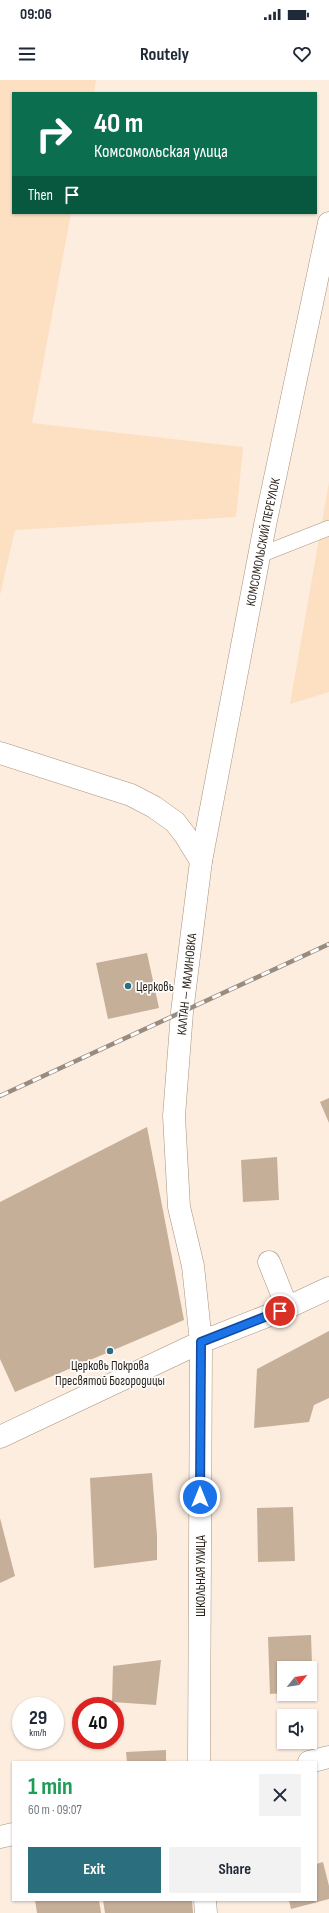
<!DOCTYPE html>
<html lang="en">
<head>
<meta charset="utf-8">
<style>
  :root { --surface:#fff; --page:#f2f2f3; --text:#1f2937; --muted:#747a83; --accent:#2b6f7f }
  body { margin:0; font-family:"Sofia Sans Condensed",sans-serif; background:var(--page); color:var(--text); height:100vh; display:flex; flex-direction:column; font-size:15px; white-space:nowrap }
  * { box-sizing:border-box; margin:0 }
  p { font-size:13px; color:var(--muted) }
  .icon { flex:none; width:22px; height:22px; fill:none; stroke:currentColor; stroke-width:2; stroke-linecap:round; stroke-linejoin:round }
  .map { position:relative; flex:1; overflow:hidden }
  .side { position:absolute; left:12px; top:1681px; width:305px; height:140px; display:flex; flex-direction:column; background:var(--surface); border-radius:0px; box-shadow:0 1px 3px #0004 }
  .side>* { flex:none }
  .hud { position:absolute; left:12px; top:12px; width:305px; height:122px; border-radius:0px; box-shadow:0 1px 3px #0004; background:#0b6e4f; color:#fff; overflow:hidden }
  .needle { width:26px; rotate:60deg }
  .fabs { position:absolute; left:277px; top:1581px; display:grid; gap:8px }
  .fabs a { display:grid; place-items:center; width:40px; height:40px; border-radius:0px; background:var(--surface); box-shadow:0 1px 3px #0004; font-size:20px }
  .speed { position:absolute; left:12px; top:1617px; display:flex; gap:8px; font-size:20px; font-weight:700; text-align:center }
  .speed>* { display:grid; place-content:center; width:52px; height:52px; border-radius:50%; background:var(--surface); box-shadow:0 1px 3px #0004; line-height:1 }
  .speed small { font-size:10px; font-weight:400 }
  .speed .limit { border:6px solid #d22; background:#fff; color:#111 }
  .pin { position:absolute; display:grid; place-items:center; width:34px; height:34px; color:#fff; margin:-17px; border:2px solid #fff; border-radius:50%; box-shadow:0 1px 4px #0007 }
  .me { position:absolute; width:44px; margin:-22px; rotate:0deg; stroke-linejoin:round; filter:drop-shadow(0 0 3px #0008) }
  .turn { display:flex; align-items:center; gap:14px; height:84px; padding:0 16px; font-size:18px }
  .turn .icon { width:52px; height:52px; stroke-width:2.5 }
  .turn b { display:block; font-size:28px; line-height:34px }
  .then { display:flex; align-items:center; height:38px; padding:0 16px; background:#0003; gap:8px; font-size:15px }
  .round { display:grid; place-items:center; flex:none; width:42px; height:42px; border-radius:0px; background:var(--page) }
  .summary { display:flex; align-items:center; justify-content:space-between; height:68px; padding:0 16px }
  h1 { font-size:24px; font-weight:700; line-height:30px; color:#1e9e55 }
  .cta { display:flex; gap:8px; margin-top:auto; padding:8px 16px }
  .cta a { flex:1; height:46px; border-radius:0px; background:var(--accent); color:#fff; font-size:16px; font-weight:700; line-height:46px; text-align:center }
  .cta a+a { background:var(--page); color:var(--text) }
  .status { display:flex; justify-content:space-between; align-items:center; height:28px; padding:0 20px; background:var(--surface); direction:ltr }
  .status svg { height:11px; fill:currentColor }
  header { display:flex; justify-content:space-between; align-items:center; height:52px; padding:0 16px; background:var(--surface); font-size:18px; font-weight:700 }
  .map>svg:first-child { display:block }
</style>
</head>
<body>
<div class="status"><b>09:06</b><svg viewBox="0 0 49 12"><path d="M0 12V9h3v3zM5 12V6h3v6zM10 12V3h3v9zM15 12V0h3v12zM26 1h20v11H26zM47 4h2v5h-2z"/></svg></div>
<header><svg class="icon" aria-label="menu" viewBox="0 0 24 24"><path d="M4 6h16M4 12h16M4 18h16"/></svg>Routely<svg class="icon" aria-label="heart" viewBox="0 0 24 24"><path d="M12 20l-8-8c-3-5 5-10 8-4 3-6 11-1 8 4z"/></svg></header>
<div class="map">
<svg width="329" height="1833" viewBox="0 0 329 1833">
  <rect width="100%" height="100%" fill="#fceddf"/>
  <!-- built -->
  <g fill="#fddfc2">
    <polygon points="0,0 96,0 94,13 13,13 13,133 71,133 32,343 243,367 236,437 15,450 0,515"/>
    <polygon points="329,402 329,612 290,624"/>
  </g>
  <!-- building -->
  <g fill="#c6af99">
    <polygon points="147,873 159,928 108,939 96,883"/>
    <polygon points="329,1018 329,1043 320,1022"/>
    <polygon points="147,1047 184,1240 15,1312 0,1279 0,1122"/>
    <polygon points="277,1077 279,1120 243,1122 241,1080"/>
    <polygon points="329,1251 329,1318 314,1325 309,1342 254,1348 257,1289"/>
    <polygon points="152,1393 157,1456 157,1480 94,1488 90,1398"/>
    <polygon points="293,1427 295,1481 258,1482 257,1428"/>
    <polygon points="0,1438 15,1496 0,1503"/>
    <polygon points="311,1555 313,1612 310,1612 310,1588 284,1588 284,1613 270,1614 268,1557"/>
    <polygon points="161,1580 156,1625 112,1622 113,1586"/>
    <polygon points="166,1670 166,1682 127,1682 126,1672"/>
    <polygon points="323,1782 329,1806 329,1819 291,1829 289,1820 316,1820 316,1784"/>
    <polygon points="35,1820 99,1820 101,1833 37,1833"/>
    <polygon points="103,1820 192,1820 193,1833 105,1833"/>
  </g>
  <g fill="none" stroke-linecap="round" stroke-linejoin="round">
    <!-- lane casing -->
    <g stroke="#a9937d" stroke-width="16">
      <polyline id="lane" points="260,475 329,448"/>
    </g>
    <!-- street casing -->
    <g stroke="#a9937d" stroke-width="23">
      <g id="street">
        <path id="s1" d="M201 781 265 445 329 143"/>
        <polyline points="269,1182 287,1227"/>
        <polyline points="0,1357 201,1262"/>
        <polyline points="309,1682 329,1677"/>
        <polyline points="0,1757 13,1754"/>
      </g>
    </g>
    <!-- secondary casing -->
    <g stroke="#a9937d" stroke-width="23">
      <g id="secondary">
        <polyline points="0,673 131,715 154,727 175,742 185,755 201,781 182,932 174,1036 179,1127 193,1186 201,1262 199,1682"/>
        <polyline points="201,1262 280,1231 329,1208"/>
        <polyline points="205,1820 206,1833"/>
      </g>
    </g>
    <!-- lane -->
    <use href="#lane" stroke="#fff" stroke-width="15"/>
    <!-- street -->
    <use href="#street" stroke="#fff" stroke-width="22"/>
    <!-- secondary -->
    <use href="#secondary" stroke="#fff" stroke-width="22"/>
    <!-- rail casing -->
    <g stroke="#988c81" stroke-width="4.5">
      <polyline id="rail" points="0,1016 329,864"/>
    </g>
    <!-- rail -->
    <use href="#rail" stroke="#fdfdfd" stroke-width="3" stroke-dasharray="9" stroke-linecap="butt"/>
  </g>
  <g fill="none" stroke-linecap="round" stroke-linejoin="round">
    <!-- route casing -->
    <g stroke="#114b97" stroke-width="10">
      <polyline id="route" points="200,1417 201,1262 280,1231"/>
    </g>
    <!-- route -->
    <use href="#route" stroke="#1a73e8" stroke-width="7"/>
  </g>
  <!-- markers -->
  <g fill="#2b6f7f" stroke="#fdfdfd" stroke-width="1.5">
    <circle cx="128" cy="906" r="4"/>
    <circle cx="110" cy="1271" r="4"/>
  </g>
  <g text-anchor="middle" stroke-width="3.5" stroke-linejoin="round" paint-order="stroke">
    <!-- street labels -->
    <g font-size="13" fill="#271f16" stroke="#fdfdfd">
      <text dy="5" stroke="none"><textPath href="#s1" startOffset="325">КОМСОМОЛЬСКИЙ ПЕРЕУЛОК</textPath></text>
      <text transform="translate(186 904) rotate(-84)" y="5">КАЛТАН — МАЛИНОВКА</text>
      <text transform="translate(200 1496) rotate(-90)" y="5">ШКОЛЬНАЯ УЛИЦА</text>
    </g>
    <!-- poi labels -->
    <g font-size="13" fill="#271f16" stroke="#fdfdfd" text-anchor="start">
      <text x="136" y="911">Церковь</text>
      <text x="110" y="1290" text-anchor="middle">Церковь Покрова<tspan x="110" dy="15">Пресвятой Богородицы</tspan></text>
    </g>
  </g>
</svg>
<div class="fabs">
<a><svg class="needle" viewBox="-14 -14 28 28"><path d="M0-13l5 13h-10z" fill="#e53935"/><path d="M0 13l5-13h-10z" fill="#747a83"/></svg></a>
<a><svg class="icon" aria-label="sound" viewBox="0 0 24 24"><path d="M4 9h4l5-4v14l-5-4H4zM17 9q2 3 0 6"/></svg></a>
</div>
<div class="speed"><div>29<small>km/h</small></div><div class="limit">40</div></div>
<div class="pin" style="left:280px;top:1231px;background:#d93025"><svg class="icon" aria-label="arrive" viewBox="0 0 24 24"><path d="M6 21V4h12l-3 4 3 4H6"/></svg></div>
<svg class="me" style="left:200px;top:1417px" viewBox="-20 -20 40 40"><circle r="17" fill="#1a73e8" stroke="#fff" stroke-width="3"/><path d="M0-11L8 9 0 5-8 9z" fill="#fff"/></svg>
<div class="hud">
<div class="turn"><svg class="icon" aria-label="right" viewBox="0 0 24 24"><path d="M7 20v-9h11M14 6l5 5-5 5"/></svg><div><b>40 m</b>Комсомольская улица</div></div>
<div class="then">Then<svg class="icon" aria-label="arrive" viewBox="0 0 24 24"><path d="M6 21V4h12l-3 4 3 4H6"/></svg></div>
</div>
<section class="side">
<div class="summary"><div><h1>1 min</h1><p>60 m · 09:07</p></div><a class="round"><svg class="icon" aria-label="close" viewBox="0 0 24 24"><path d="M6 6l12 12M18 6L6 18"/></svg></a></div>
<div class="cta"><a>Exit</a><a>Share</a></div>
</section>
</div>
</body>
</html>
